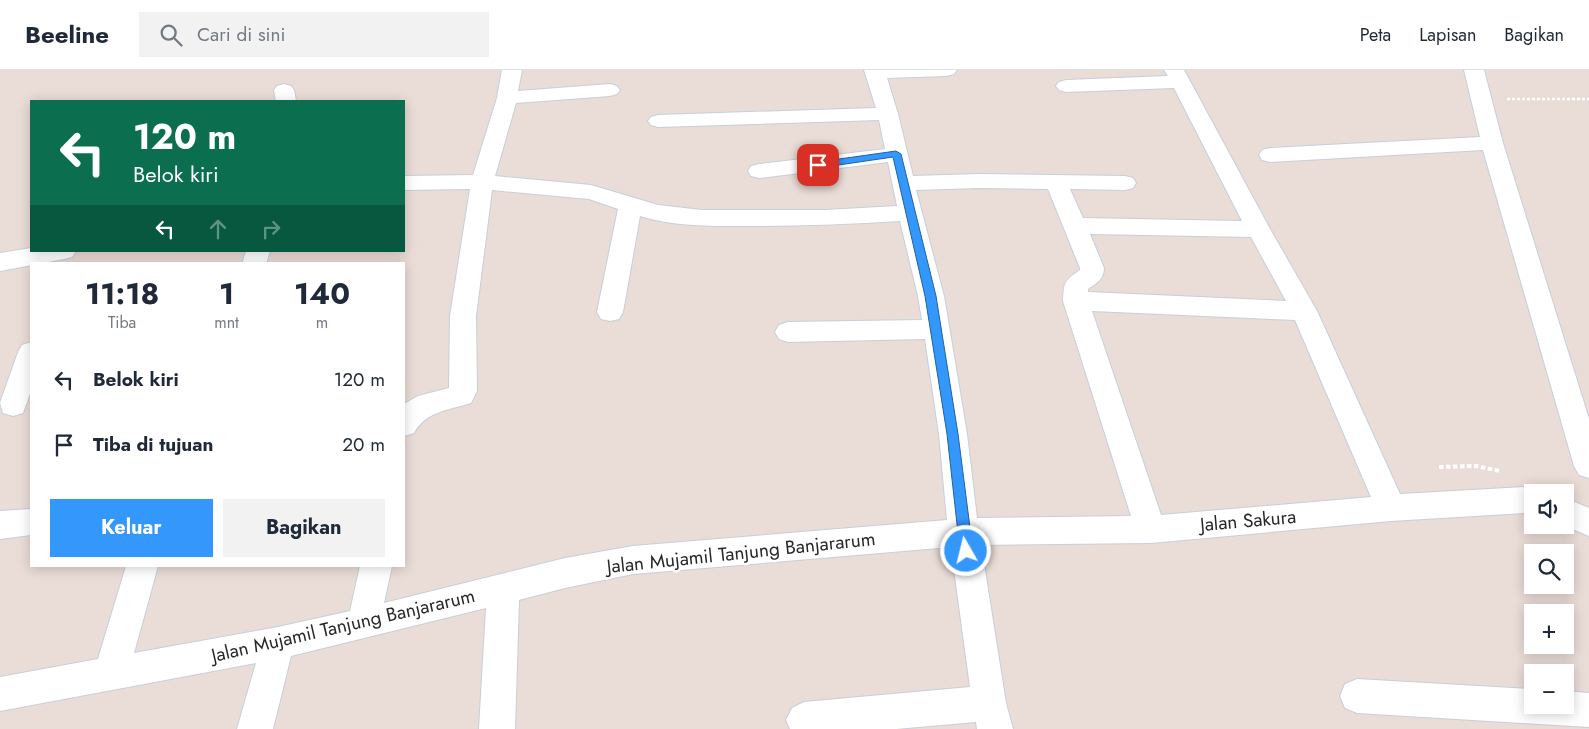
<!DOCTYPE html>
<html lang="id">
<head>
<meta charset="utf-8">
<style>
  :root { --surface:#fff; --page:#f2f2f3; --text:#1f2937; --muted:#747a83; --line:#e0e1e3; --accent:#3397fb }
  body { margin:0; font-family:Jost,sans-serif; background:var(--page); color:var(--text); height:100vh; display:flex; flex-direction:column; font-size:19px; white-space:nowrap }
  * { box-sizing:border-box; margin:0 }
  p { font-size:16px; color:var(--muted) }
  .icon { flex:none; width:28px; height:28px; fill:none; stroke:currentColor; stroke-width:2; stroke-linecap:round; stroke-linejoin:round }
  .map { position:relative; flex:1; overflow:hidden }
  .side { position:absolute; left:30px; top:192px; width:375px; height:305px; display:flex; flex-direction:column; background:var(--surface); border-radius:0px; box-shadow:0 2px 12px #0003 }
  .side>* { flex:none }
  .hud { position:absolute; left:30px; top:30px; width:375px; height:152px; border-radius:0px; box-shadow:0 2px 12px #0003; background:#0b6e4f; color:#fff; overflow:hidden }
  .tools { position:absolute; left:1524px; top:414px; display:grid; gap:10px }
  .tools a { display:grid; place-items:center; width:50px; height:50px; border-radius:0px; background:var(--surface); box-shadow:0 2px 12px #0003; font-size:25px }
  .pin { position:absolute; display:grid; place-items:center; width:42px; height:42px; color:#fff; margin:-21px; border-radius:10px; box-shadow:0 2px 8px #0006 }
  .me { position:absolute; width:55px; margin:-28px; rotate:352deg; stroke-linejoin:round; filter:drop-shadow(0 0 4px #0008) }
  .turn { display:flex; align-items:center; gap:18px; height:105px; padding:0 20px; font-size:22px }
  .turn .icon { width:65px; height:65px; stroke-width:2.5 }
  .turn b { display:block; font-size:35px; line-height:42px }
  .lanes { display:flex; align-items:center; height:48px; padding:0 20px; background:#0003; justify-content:center; gap:25px; direction:ltr }
  .lanes .off { opacity:.35 }
  .eta { display:flex; justify-content:space-evenly; align-items:center; height:85px; text-align:center }
  .eta b { font-size:30px; font-weight:700; line-height:35px }
  .cta { display:flex; gap:10px; margin-top:auto; padding:10px 20px }
  .cta a { flex:1; height:58px; border-radius:0px; background:var(--accent); color:#fff; font-size:20px; font-weight:700; line-height:58px; text-align:center }
  .cta a+a { background:var(--page); color:var(--text) }
  ul { padding:0; list-style:none }
  li { display:flex; align-items:center; gap:15px; height:65px; padding:0 20px }
  li div { flex:1 }
  li b { display:block; font-size:19px }
  li em { font-style:normal }
  header { display:flex; align-items:center; gap:30px; box-sizing:border-box; height:70px; padding:0 25px; background:var(--surface); border-bottom:1px solid var(--line) }
  header strong { font-size:24px }
  nav { display:flex; gap:28px; margin-inline-start:auto; font-size:18px }
  .search { width:350px; height:45px; background:var(--page); display:flex; align-items:center; gap:12px; box-sizing:border-box; padding:0 18px; border-radius:0px; color:var(--muted); font-size:19px }
  .map>svg:first-child { display:block }
</style>
</head>
<body>
<header>
<strong>Beeline</strong>
<div class="search"><svg class="icon" aria-label="search" viewBox="0 0 24 24"><circle cx="10" cy="10" r="6"/><path d="M15 15l6 6"/></svg>Cari di sini</div>
<nav><a>Peta</a><a>Lapisan</a><a>Bagikan</a></nav>
</header>
<div class="map">
<svg width="1589" height="659" viewBox="0 0 1589 659">
  <rect width="100%" height="100%" fill="#eadcd7"/>
  <g fill="none" stroke-linecap="round" stroke-linejoin="round">
    <!-- minor casing -->
    <g stroke="#c6d0d9" stroke-width="2">
      <g id="minor">
        <path d="M502 0H522L518 21 610 14 617 16 620 20 617 24 610 26 516 33 495 106 591 115 658 135 702 140H825L897 136 888 92 759 108 751 106 748 101 751 96 759 94 885 79 879 50 658 57 651 55 648 51 651 47 658 45 876 38 864 0H957L954 4 947 6 887 8 898 44 913 106 979 104 1125 106 1133 108 1136 113 1133 118 1125 120 1070 119 1083 148 1242 151 1174 18 1066 22 1059 20 1056 16 1059 12 1066 10 1168 6 1164 0H1184L1270 159 1317 241 1400 424 1525 417 1542 422H1532V445L1525 443 1391 451 1151 473 981 475 1006 633 1013 659H977L976 652 896 659H790L786 650 792 638 804 632 970 617 951 477 633 504 565 518 519 530 515 659H479L486 538 291 586 273 659H237L256 593 0 641V607L98 589 126 496H158L134 583 278 557 350 541 360 496H392L384 533 565 488 633 476 947 450 939 364 925 269 788 272 779 269 775 262 779 255 788 252 922 250 918 226 900 151C850 154 801 156 750 156 713 156 675 157 640 146L623 242 619 249 610 251 601 249 597 242 618 139 589 129 492 120 476 246 477 321 471 333C449 340 426 341 414 363L404 366V334L418 326 449 318 450 246 470 119 404 120V106L473 105 497 28ZM979 118 1048 119 1080 198V200C1064 211 1064 212 1063 231L1131 446 977 448 967 364 944 226 916 120ZM1090 164 1251 167 1286 231 1088 222V219C1097 213 1104 209 1104 198ZM1092 241 1295 250 1371 427 1161 445Z"/>
        <polygon points="1464,0 1484,0 1503,73 1589,349 1589,408 1579,405 1574,396 1483,80 1270,92 1262,90 1259,85 1262,80 1270,78 1480,67"/>
        <polygon points="284,14 291,16 294,20 296,31 276,31 274,20 277,16"/>
        <polygon points="31,178 31,181 76,181 72,187 64,189 0,201 0,183"/>
        <polygon points="246,181 270,181 266,194 242,194"/>
        <polygon points="31,272 31,321 23,343 13,346 3,343 0,333 18,282 22,275"/>
        <polygon points="1565,428 1589,438 1589,466 1563,455 1565,455"/>
        <polygon points="31,439 31,465 0,469 0,441"/>
        <polygon points="1357,609 1532,619 1532,635 1565,635 1565,621 1589,623 1589,657 1357,643 1345,638 1340,626 1345,614"/>
      </g>
    </g>
    <!-- path-far1 -->
    <polyline stroke="#fff" stroke-width="2.5" stroke-dasharray="3 2" stroke-linecap="butt" points="1507,29 1589,29"/>
    <!-- path -->
    <polyline stroke="#fff" stroke-width="4" stroke-dasharray="4.5 2.5" stroke-linecap="butt" points="1439,397 1476,396 1500,401"/>
    <!-- minor -->
    <use href="#minor" fill="#fff" fill-rule="evenodd"/>
  </g>
  <!-- route -->
  <polygon fill="#3397fb" stroke="#2162a3" points="896,81 901,84 936,226 958,364 973,481 971,485 966,487 962,485 960,481 947,364 925,226 893,87 818,98 813,95 818,92"/>
  <g text-anchor="middle" stroke-width="5" stroke-linejoin="round" paint-order="stroke">
    <!-- street labels -->
    <g font-size="19" fill="#272727" stroke="#fff">
      <text transform="translate(1248 450) rotate(-5)" y="7">Jalan Sakura</text>
      <text transform="translate(741 482) rotate(-6)" y="7">Jalan Mujamil Tanjung Banjararum</text>
      <text transform="translate(343 555) rotate(-13)" y="7">Jalan Mujamil Tanjung Banjararum</text>
    </g>
  </g>
</svg>
<div class="tools">
<a><svg class="icon" aria-label="sound" viewBox="0 0 24 24"><path d="M4 9h4l5-4v14l-5-4H4zM17 9q2 3 0 6"/></svg></a>
<a><svg class="icon" aria-label="search" viewBox="0 0 24 24"><circle cx="10" cy="10" r="6"/><path d="M15 15l6 6"/></svg></a>
<a>+</a>
<a>−</a>
</div>
<div class="pin" style="left:818px;top:95px;background:#d93025"><svg class="icon" aria-label="arrive" viewBox="0 0 24 24"><path d="M6 21V4h12l-3 4 3 4H6"/></svg></div>
<svg class="me" style="left:966px;top:481px" viewBox="-20 -20 40 40"><circle r="17" fill="#3397fb" stroke="#fff" stroke-width="3"/><path d="M0-11L8 9 0 5-8 9z" fill="#fff"/></svg>
<div class="hud">
<div class="turn"><svg class="icon" aria-label="left" viewBox="0 0 24 24"><path d="M17 20v-9H6M10 6l-5 5 5 5"/></svg><div><b>120 m</b>Belok kiri</div></div>
<div class="lanes"><svg class="icon" aria-label="left" viewBox="0 0 24 24"><path d="M17 20v-9H6M10 6l-5 5 5 5"/></svg><svg class="icon off" aria-label="ahead" viewBox="0 0 24 24"><path d="M12 20V5M6 11l6-6 6 6"/></svg><svg class="icon off" aria-label="right" viewBox="0 0 24 24"><path d="M7 20v-9h11M14 6l5 5-5 5"/></svg></div>
</div>
<section class="side">
<div class="eta">
<div><b>11:18</b><p>Tiba</p></div>
<div><b>1</b><p>mnt</p></div>
<div><b>140</b><p>m</p></div>
</div>
<ul>
<li><svg class="icon" aria-label="left" viewBox="0 0 24 24"><path d="M17 20v-9H6M10 6l-5 5 5 5"/></svg><div><b>Belok kiri</b></div><em>120 m</em></li>
<li><svg class="icon" aria-label="arrive" viewBox="0 0 24 24"><path d="M6 21V4h12l-3 4 3 4H6"/></svg><div><b>Tiba di tujuan</b></div><em>20 m</em></li>
</ul>
<div class="cta"><a>Keluar</a><a>Bagikan</a></div>
</section>
</div>
</body>
</html>
